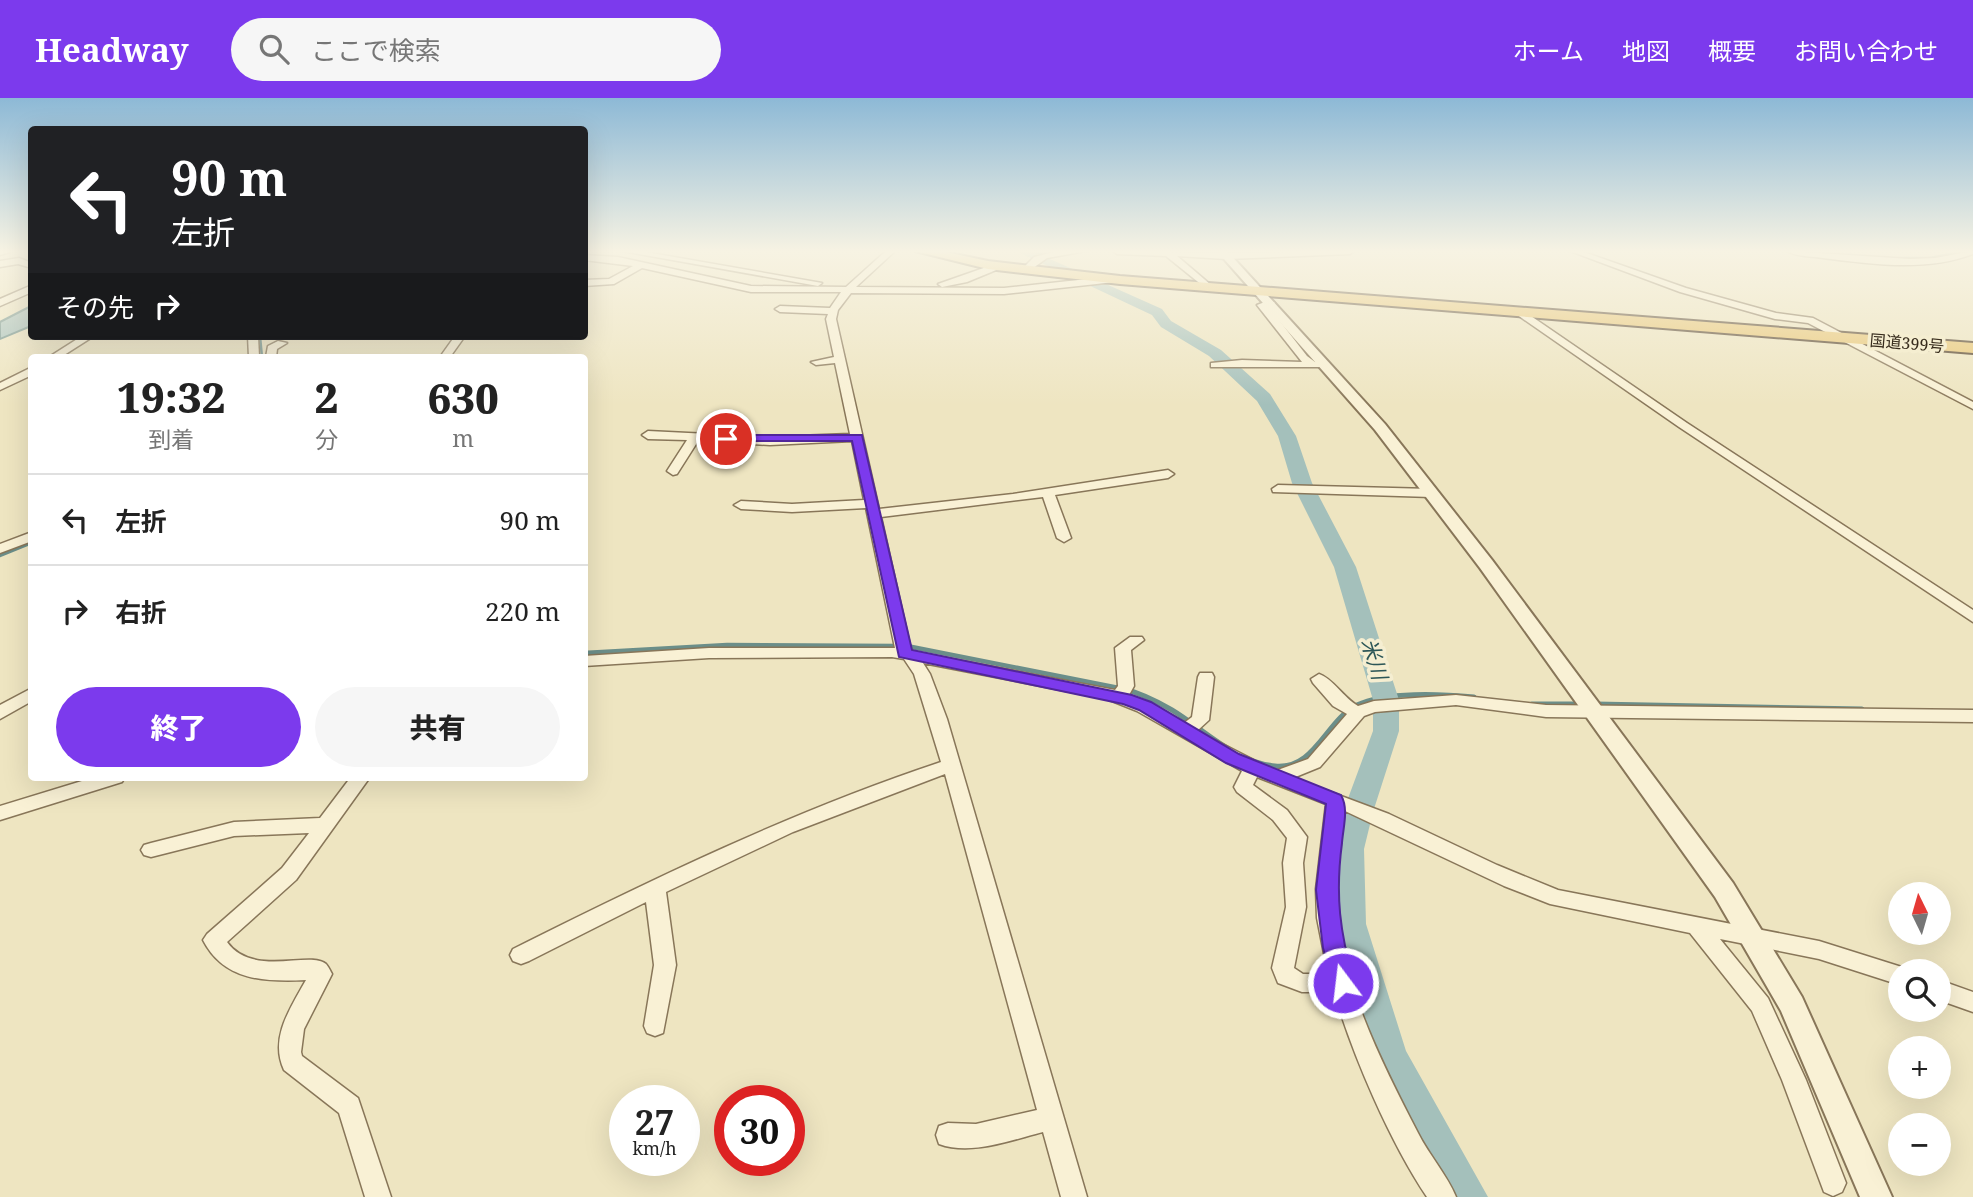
<!DOCTYPE html>
<html lang="ja">
<head>
<meta charset="utf-8">
<style>
  :root { --surface:#fff; --page:#f6f6f6; --text:#222; --muted:#767676; --line:#e0e0e0; --accent:#7c3aed }
  body { margin:0; font-family:"Noto Serif","Noto Sans JP",serif; background:var(--page); color:var(--text); height:100vh; display:flex; flex-direction:column; font-size:26px; white-space:nowrap }
  * { box-sizing:border-box; margin:0 }
  p { font-size:23px; color:var(--muted) }
  .icon { flex:none; width:38px; height:38px; fill:none; stroke:currentColor; stroke-width:2; stroke-linecap:round; stroke-linejoin:round }
  .map { position:relative; flex:1; overflow:hidden }
  .details { position:absolute; left:28px; top:256px; width:560px; height:427px; display:flex; flex-direction:column; background:var(--surface); border-radius:7px; box-shadow:0 7px 28px #0002 }
  .details>* { flex:none }
  .guide { position:absolute; left:28px; top:28px; width:560px; height:214px; border-radius:7px; box-shadow:0 7px 28px #0002; background:#202124; color:#fff; overflow:hidden }
  .needle { width:46px; rotate:355deg }
  .controls { position:absolute; left:1888px; top:784px; display:grid; gap:14px }
  .controls a { display:grid; place-items:center; width:63px; height:63px; border-radius:50%; background:var(--surface); box-shadow:0 7px 28px #0002; font-size:35px }
  .speed { position:absolute; left:609px; top:987px; display:flex; gap:14px; font-size:35px; font-weight:700; text-align:center }
  .speed>* { display:grid; place-content:center; width:91px; height:91px; border-radius:50%; background:var(--surface); box-shadow:0 7px 28px #0002; line-height:1 }
  .speed small { font-size:18px; font-weight:400 }
  .speed .limit { border:10px solid #d22; background:#fff; color:#111 }
  .pin { position:absolute; display:grid; place-items:center; width:60px; height:60px; color:#fff; margin:-30px; border:4px solid #fff; border-radius:50%; box-shadow:0 2px 7px #0007 }
  .me { position:absolute; width:77px; margin:-38px; rotate:345deg; stroke-linejoin:round; filter:drop-shadow(0 0 5px #0008) }
  .turn { display:flex; align-items:center; gap:24px; height:147px; padding:0 28px; font-size:32px }
  .turn .icon { width:91px; height:91px; stroke-width:2.5 }
  .turn b { display:block; font-size:49px; line-height:60px }
  .then { display:flex; align-items:center; height:66px; padding:0 28px; background:#0003; gap:14px; font-size:26px }
  .eta { display:flex; justify-content:space-evenly; align-items:center; height:119px; text-align:center }
  .eta b { font-size:42px; font-weight:800; line-height:49px }
  .primary-button { display:flex; gap:14px; margin-top:auto; padding:14px 28px }
  .primary-button a { flex:1; height:80px; border-radius:42px; background:var(--accent); color:#fff; font-size:28px; font-weight:800; line-height:80px; text-align:center }
  .primary-button a+a { background:var(--page); color:var(--text) }
  ul { padding:0; list-style:none }
  li { display:flex; align-items:center; gap:21px; height:91px; padding:0 28px; border-top:2px solid var(--line) }
  li div { flex:1 }
  li b { display:block; font-size:26px }
  li em { font-style:normal }
  header { display:flex; align-items:center; gap:42px; box-sizing:border-box; height:98px; padding:0 35px; background:var(--accent); color:#fff }
  header strong { font-size:33px }
  nav { display:flex; gap:38px; margin-inline-start:auto; font-size:24px }
  .search { width:490px; height:63px; background:var(--page); display:flex; align-items:center; gap:18px; box-sizing:border-box; padding:0 24px; border-radius:38px; color:var(--muted); font-size:26px }
  .map>svg:first-child { display:block }
</style>
</head>
<body>
<header>
<strong>Headway</strong>
<div class="search"><svg class="icon" aria-label="search" viewBox="0 0 24 24"><circle cx="10" cy="10" r="6"/><path d="M15 15l6 6"/></svg>ここで検索</div>
<nav><a>ホーム</a><a>地図</a><a>概要</a><a>お問い合わせ</a></nav>
</header>
<div class="map">
<svg width="1973" height="1099" viewBox="0 0 1973 1099">
  <rect width="100%" height="100%" fill="#eee5c1"/>
  <!-- water -->
  <polygon fill="#a4c0bb" stroke="#6b8e89" stroke-width="2" points="31,208 31,228 0,241 0,224"/>
  <g fill="none" stroke-linecap="round" stroke-linejoin="round">
    <!-- stream-far2 -->
    <g stroke="#6b8e89" stroke-width="2.5">
      <polyline points="1143,153 1176,154"/>
      <polyline points="1803,153 1828,156"/>
      <polyline points="1258,155 1306,153"/>
      <polyline points="1027,157 1064,153"/>
      <polyline points="1900,160 1930,160 1964,153"/>
      <polyline points="260,238 262,259"/>
    </g>
    <!-- stream-far1 -->
    <g stroke="#6b8e89" stroke-width="4.5">
      <polyline points="0,457 32,444"/>
      <polyline points="907,548 1124,591"/>
      <polyline points="584,555 727,547 898,548"/>
    </g>
    <!-- stream -->
    <g stroke="#6b8e89" stroke-width="5">
      <path d="M1118 589C1137 594 1155 602 1172 612 1205 632 1235 664 1275 668 1315 672 1326 622 1357 607 1385 593 1443 596 1474 599"/>
      <polyline points="1532,606 1582,606"/>
      <polyline points="1595,606 1862,611"/>
    </g>
    <!-- river -->
    <polygon fill="#a4c0bb" fill-rule="evenodd" points="1016,153 1032,153 1162,211 1171,223 1221,252 1270,296 1296,338 1312,385 1356,469 1399,602 1399,633 1373,714 1364,751 1366,826 1406,953 1488,1099 1445,1099 1429,1075 1371,957 1334,826 1334,751 1343,714 1373,633 1373,602 1334,469 1292,385 1278,338 1257,303 1209,258 1161,229 1152,217"/>
    <!-- minor casing -->
    <g stroke="#887659" stroke-width="3">
      <g id="minor">
        <polygon points="0,153 13,153 0,157"/>
        <polygon points="622,153 640,153 822,185 818,188"/>
        <path d="M886 153H895L856 189 1004 190 1115 178 1119 181 1115 184 1004 196 851 195 838 212 836 221 879 411 1013 396 1168 372 1174 376 1168 380 1055 397 1071 440 1064 444 1057 440 1043 399 881 419 911 552 915 554 1115 592 1118 588 1115 550 1130 539H1142L1144 542 1131 552 1134 588 1129 597 1184 625 1192 619 1198 579 1200 575H1212L1214 579 1209 622 1197 633 1275 673 1308 661 1347 616 1333 608 1313 585 1311 581 1319 576C1332 580 1344 600 1358 608L1374 603 1456 597 1546 607 1973 612V624L1546 619 1456 607 1375 614 1364 618 1320 669 1293 680 1389 716 1497 767 1558 792 1819 843 1908 871 1909 873H1900V887L1819 861 1720 841 1768 900 1806 982 1846 1085 1842 1094 1833 1098 1824 1094 1782 982 1752 913 1690 835 1550 806 1504 788 1345 713C1341 738 1336 763 1336 788 1336 875 1378 958 1418 1035 1429 1057 1447 1077 1456 1099H1427C1390 1044 1353 958 1334 894H1302L1278 885 1272 870 1286 809 1283 765 1287 740 1273 722 1237 694 1234 689 1242 673 1137 613 1107 601 923 565 930 576 947 621 1087 1099H1061L1043 1034C1011 1042 971 1058 939 1046L936 1037 939 1028 948 1025 976 1026 1037 1012 945 676 793 734 666 794 676 867 663 935 655 938 647 935 644 928 654 867 646 804 529 863 521 866 513 863 510 857 513 851C653 781 793 713 941 664L914 576 904 561 892 559 709 560 584 568V558L709 550H895L866 410 792 414 741 411 734 407 741 403 792 406 864 402 852 343 770 347 698 343 677 376 673 377 667 373 687 342 648 341 642 337 648 333 770 339 850 336 835 265 816 267 811 264 834 259 826 221 828 216 780 214 775 211 780 208 830 210 841 194H751L642 170 614 186 584 188V182L609 181 633 168 584 162V157L618 159 751 188 846 189ZM1257 679 1326 706 1316 791 1317 820 1328 876H1303L1294 870 1306 809 1303 765 1307 739 1287 712 1253 687Z"/>
        <polygon points="1058,153 1086,153 1047,160 1029,173 1022,171 1034,159"/>
        <polygon points="1113,153 1226,155 1354,153 1350,156 1226,161 1177,158 1211,187 1211,191 1208,192 1166,158 1117,156"/>
        <polygon points="1570,153 1581,153 1686,190 1776,215 1813,220 1973,304 1973,311 1808,225 1775,221 1680,194"/>
        <path d="M1787 153 1910 161 1935 160 1973 153V156C1926 174 1872 166 1823 160 1812 158 1796 159 1787 153Z"/>
        <polygon points="19,160 32,165 32,170 18,166 0,169 0,163"/>
        <polygon points="998,165 1002,168 1001,170 967,184 942,189 938,186"/>
        <polygon points="32,187 32,194 0,208 0,201"/>
        <polygon points="1270,202 1275,205 1268,208 1307,258 1315,264 1327,265 1327,269 1211,269 1211,265 1242,262 1302,264 1257,207"/>
        <polygon points="1516,212 1522,212 1687,325 1973,512 1973,524 1679,329 1516,216"/>
        <polygon points="82,238 94,238 61,259 49,259"/>
        <polygon points="248,238 258,238 259,259 249,259"/>
        <polygon points="455,238 465,238 450,259 440,259"/>
        <polygon points="278,243 287,245 277,251 276,259 266,259 268,248"/>
        <polygon points="32,269 32,277 0,292 0,285"/>
        <polygon points="1278,387 1431,391 1437,395 1431,399 1273,394 1272,391"/>
        <polygon points="32,434 32,443 0,455 0,446"/>
        <polygon points="32,590 32,603 0,621 0,607"/>
        <polygon points="95,679 125,679 122,684 0,722 0,708"/>
        <path d="M351 679H370L296 782 227 844C253 880 310 852 326 866 328 868 331 874 332 876L304 931 301 954 302 958 358 1000 391 1099H365L339 1015 284 972C269 940 291 909 306 882 265 884 224 883 203 842L207 836 282 770 309 735 234 738 151 759 144 757 141 752 144 747 151 745 234 724 320 720Z"/>
        <polygon points="1939,882 1973,894 1973,914 1939,902"/>
      </g>
    </g>
    <!-- tertiary casing -->
    <g stroke="#887659" stroke-width="4">
      <polygon id="tertiary" points="1217,153 1227,153 1385,326 1492,462 1733,785 1802,899 1892,1099 1860,1099 1781,913 1715,799 1480,470 1375,332"/>
    </g>
    <!-- trunk casing -->
    <g stroke="#55432d" stroke-width="4">
      <polygon id="trunk" points="915,153 941,153 988,163 1120,178 1973,245 1973,255 1120,186 988,171"/>
    </g>
    <!-- minor -->
    <use href="#minor" fill="#f9f1d5" fill-rule="evenodd"/>
    <!-- tertiary -->
    <use href="#tertiary" fill="#f9f1d5" fill-rule="evenodd"/>
    <!-- trunk -->
    <use href="#trunk" fill="#e8c675" fill-rule="evenodd"/>
  </g>
  <!-- sky -->
  <linearGradient id="sky" x2="0" y2="1"><stop stop-color="#8db9d6"/><stop offset="0.5" stop-color="#f7f3e3"/><stop offset="1" stop-color="#f7f3e3" stop-opacity="0"/></linearGradient>
  <rect width="1973" height="307" fill="url(#sky)"/>
  <!-- route -->
  <path fill="#7c3aed" stroke="#51269a" stroke-width="2" d="M726 337H862L912 552 1132 597 1151 604 1239 656 1341 697C1349 711 1343 730 1342 745 1335 798 1340 834 1354 885L1351 892 1343 895 1335 892 1323 850 1316 792 1326 706 1226 665 1139 612 1123 606 899 559 852 343H721V338Z"/>
  <g text-anchor="middle" stroke-width="7" stroke-linejoin="round" paint-order="stroke">
    <!-- far-street labels -->
    <g font-size="16" fill="#372c1d" stroke="#f5eed1">
      <text transform="translate(1907 245) rotate(5)" y="6">国道399号</text>
    </g>
    <!-- water labels -->
    <g font-size="21" font-style="italic" fill="#2c5657" stroke="#f5eed1">
      <text transform="translate(1374 561) rotate(73)" y="7">米川</text>
    </g>
  </g>
</svg>
<div class="controls">
<a><svg class="needle" viewBox="-14 -14 28 28"><path d="M0-13l5 13h-10z" fill="#e53935"/><path d="M0 13l5-13h-10z" fill="#767676"/></svg></a>
<a><svg class="icon" aria-label="search" viewBox="0 0 24 24"><circle cx="10" cy="10" r="6"/><path d="M15 15l6 6"/></svg></a>
<a>+</a>
<a>−</a>
</div>
<div class="speed"><div>27<small>km/h</small></div><div class="limit">30</div></div>
<div class="pin" style="left:726px;top:341px;background:#d93025"><svg class="icon" aria-label="arrive" viewBox="0 0 24 24"><path d="M6 21V4h12l-3 4 3 4H6"/></svg></div>
<svg class="me" style="left:1343px;top:885px" viewBox="-20 -20 40 40"><circle r="17" fill="#7c3aed" stroke="#fff" stroke-width="3"/><path d="M0-11L8 9 0 5-8 9z" fill="#fff"/></svg>
<div class="guide">
<div class="turn"><svg class="icon" aria-label="left" viewBox="0 0 24 24"><path d="M17 20v-9H6M10 6l-5 5 5 5"/></svg><div><b>90 m</b>左折</div></div>
<div class="then">その先<svg class="icon" aria-label="right" viewBox="0 0 24 24"><path d="M7 20v-9h11M14 6l5 5-5 5"/></svg></div>
</div>
<section class="details">
<div class="eta">
<div><b>19:32</b><p>到着</p></div>
<div><b>2</b><p>分</p></div>
<div><b>630</b><p>m</p></div>
</div>
<ul>
<li><svg class="icon" aria-label="left" viewBox="0 0 24 24"><path d="M17 20v-9H6M10 6l-5 5 5 5"/></svg><div><b>左折</b></div><em>90 m</em></li>
<li><svg class="icon" aria-label="right" viewBox="0 0 24 24"><path d="M7 20v-9h11M14 6l5 5-5 5"/></svg><div><b>右折</b></div><em>220 m</em></li>
</ul>
<div class="primary-button"><a>終了</a><a>共有</a></div>
</section>
</div>
</body>
</html>
